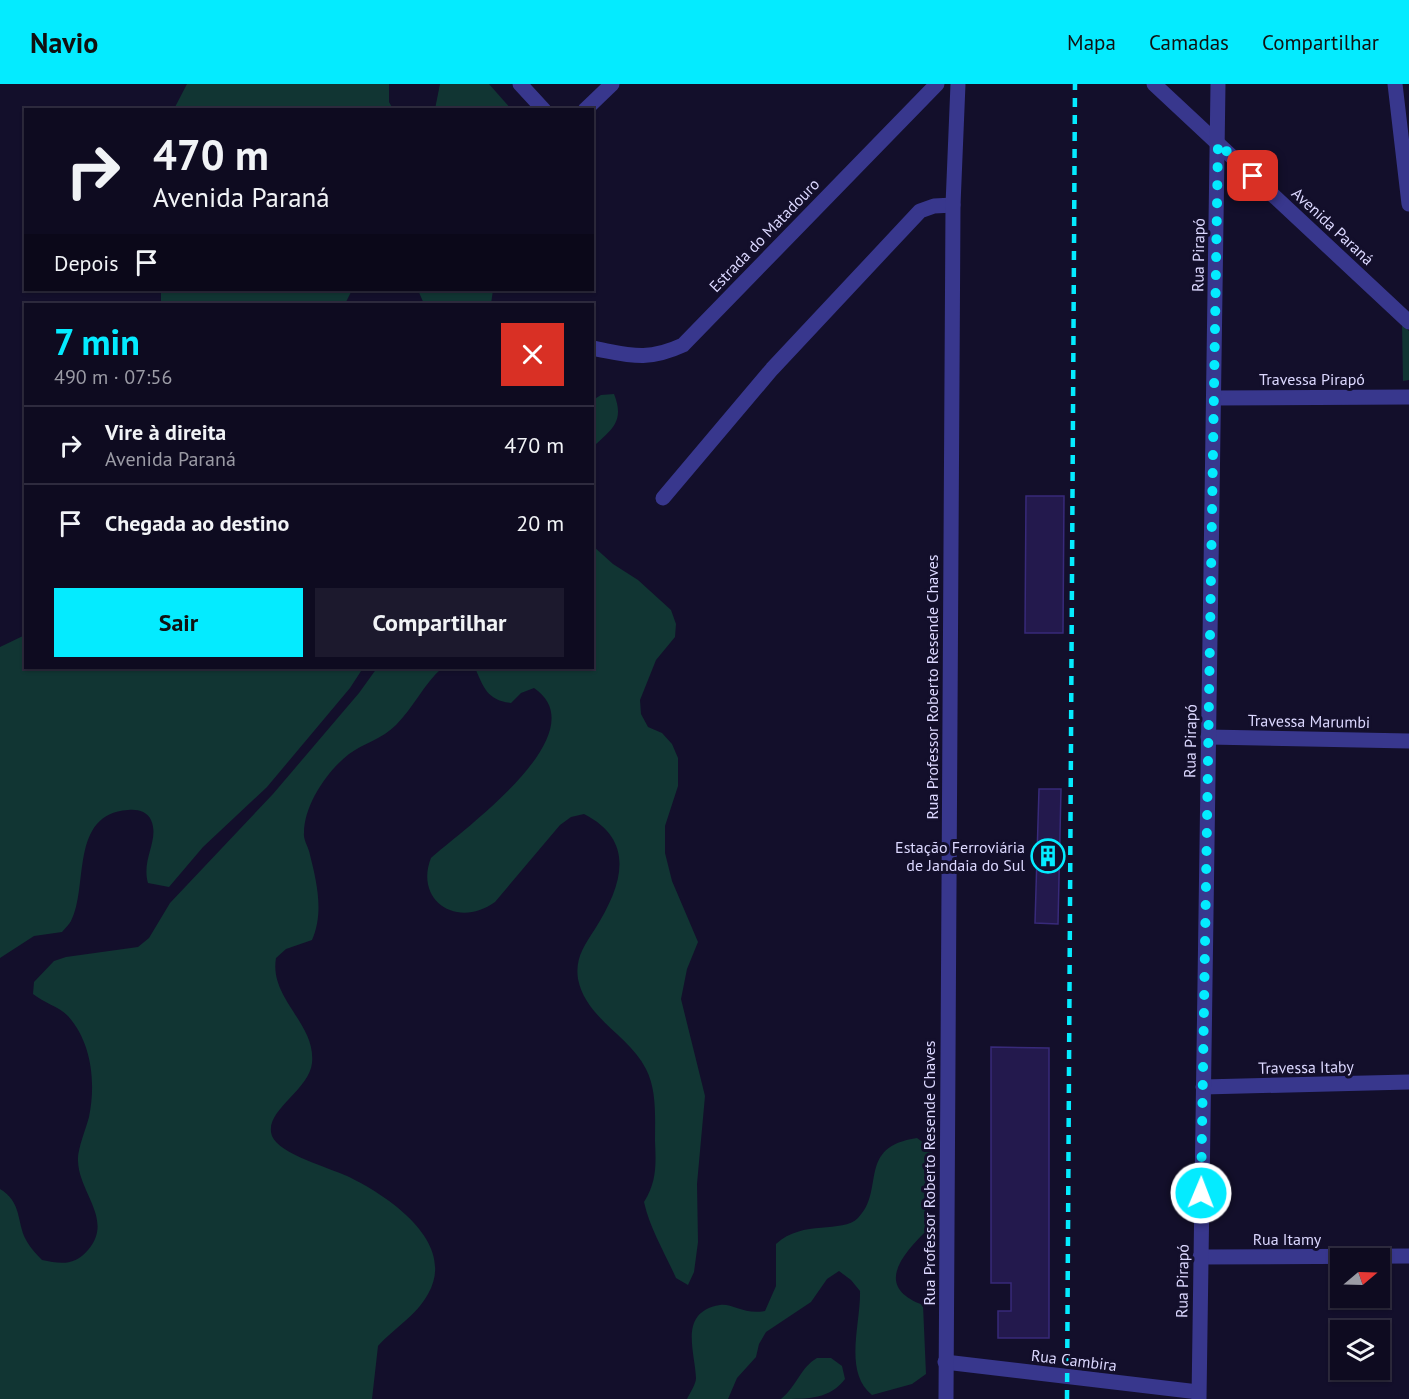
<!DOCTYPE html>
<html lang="pt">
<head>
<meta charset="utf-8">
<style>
  :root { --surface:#0e0b20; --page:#1c192d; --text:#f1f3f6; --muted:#9b9ba5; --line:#2e2b3e; --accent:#04ebff }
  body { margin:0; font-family:"PT Sans",sans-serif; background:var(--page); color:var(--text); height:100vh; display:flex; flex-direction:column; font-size:22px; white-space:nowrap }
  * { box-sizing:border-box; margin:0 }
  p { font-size:20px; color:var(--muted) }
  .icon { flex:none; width:33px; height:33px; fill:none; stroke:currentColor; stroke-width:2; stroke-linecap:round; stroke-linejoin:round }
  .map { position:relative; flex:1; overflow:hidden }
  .side { position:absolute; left:24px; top:219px; width:570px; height:366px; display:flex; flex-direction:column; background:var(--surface); border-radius:0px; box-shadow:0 2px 4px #0004,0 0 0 2px var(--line) }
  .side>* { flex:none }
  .banner { position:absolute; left:24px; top:24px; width:570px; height:183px; border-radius:0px; box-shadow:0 2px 4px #0004,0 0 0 2px var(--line); background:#0e0b20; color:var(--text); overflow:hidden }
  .needle { width:39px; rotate:71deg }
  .tools { position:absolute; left:1330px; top:1164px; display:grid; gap:12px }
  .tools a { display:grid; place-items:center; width:60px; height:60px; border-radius:0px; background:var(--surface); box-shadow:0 2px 4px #0004,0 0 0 2px var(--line); font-size:30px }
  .pin { position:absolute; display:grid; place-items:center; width:51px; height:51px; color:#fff; margin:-26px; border-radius:12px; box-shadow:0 3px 9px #0006 }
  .me { position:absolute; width:66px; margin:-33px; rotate:1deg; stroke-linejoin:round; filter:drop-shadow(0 0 4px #0008) }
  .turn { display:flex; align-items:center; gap:21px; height:126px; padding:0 30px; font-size:27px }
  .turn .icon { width:78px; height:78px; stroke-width:2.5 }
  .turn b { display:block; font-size:42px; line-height:51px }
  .then { display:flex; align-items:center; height:57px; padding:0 30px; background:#0003; gap:12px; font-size:22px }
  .round { display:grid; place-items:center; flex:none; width:63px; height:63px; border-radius:0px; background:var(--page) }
  .overview { display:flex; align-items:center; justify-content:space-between; height:102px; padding:0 30px }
  h1 { font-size:36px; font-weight:700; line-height:45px; color:var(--accent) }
  .action { display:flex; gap:12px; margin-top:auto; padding:12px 30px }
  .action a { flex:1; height:69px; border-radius:0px; background:var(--accent); color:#111; font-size:24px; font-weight:700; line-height:69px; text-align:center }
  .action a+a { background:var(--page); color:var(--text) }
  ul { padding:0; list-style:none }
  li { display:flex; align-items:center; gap:18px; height:78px; padding:0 30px; border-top:2px solid var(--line) }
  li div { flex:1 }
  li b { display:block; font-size:22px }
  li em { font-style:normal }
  header { display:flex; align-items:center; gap:36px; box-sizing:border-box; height:84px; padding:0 30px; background:var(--accent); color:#111 }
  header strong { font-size:28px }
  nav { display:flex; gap:33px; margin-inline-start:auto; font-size:21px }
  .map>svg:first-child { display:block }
</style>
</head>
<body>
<header>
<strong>Navio</strong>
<nav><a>Mapa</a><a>Camadas</a><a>Compartilhar</a></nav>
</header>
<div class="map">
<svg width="1409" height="1315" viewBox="0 0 1409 1315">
  <rect width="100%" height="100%" fill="#130f2b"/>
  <!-- green -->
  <g fill="#113533">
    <polygon points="187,0 389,0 389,18 393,25 174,25"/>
    <polygon points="440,0 489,0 511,25 435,25"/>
    <polygon points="161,206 352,206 345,220 161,220"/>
    <polygon points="418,206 493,206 491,220 424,220"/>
    <polygon points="1402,240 1409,247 1409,296 1403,297"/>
    <path d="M614 310C625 338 612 345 593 363V316L601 311Z"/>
    <path d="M593 462 613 480 638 496 671 526 676 540 675 553 656 576 640 616 641 630 648 643 662 649 672 660 678 674V702L665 742V769L672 797 698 858 687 885 681 915 705 1012 697 1100 698 1158 694 1188 688 1201 676 1194C665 1169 650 1145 644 1118 657 1098 656 1079 655 1057 655 1034 657 1006 646 985 629 951 586 935 578 895 575 874 584 862 595 845 622 802 637 757 584 730L571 733 560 741 495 818C458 845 414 817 431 774 461 747 600 649 534 604L521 609 511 619C487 616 484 604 475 584H592Z"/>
    <path d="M25 551 26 584H363L350 604 267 703 203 763 169 803 148 799C141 775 160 756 151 736 147 727 137 725 128 726 69 730 89 803 71 837 69 841 65 844 62 848L34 852 0 874V563Z"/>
    <path d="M377 584H442C424 600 413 624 396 641 382 655 364 659 349 670 327 687 304 721 304 749 303 756 309 764 310 771 317 799 324 829 312 856L286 865 276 874C269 915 316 939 312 979 309 1007 263 1027 272 1052 279 1070 330 1084 347 1092 387 1111 458 1158 428 1210 416 1232 394 1244 378 1262L372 1315H0V1105C20 1117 17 1133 24 1152 28 1161 35 1169 42 1176 60 1180 75 1182 88 1166 114 1136 79 1109 78 1077 77 1066 86 1045 89 1033 96 999 92 959 68 932 58 922 44 919 33 910L34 898 54 877 66 873 138 863 149 854 170 819 273 710 359 609Z"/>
    <path d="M917 1054 932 1065 929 1144C904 1169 872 1202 923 1221L926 1290 912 1300 872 1311C843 1288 861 1239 860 1207L851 1196 839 1187 827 1195 811 1218 766 1248 759 1260 756 1273 737 1294 728 1315H687C690 1309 696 1300 696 1294 695 1267 678 1228 720 1221 732 1219 744 1231 765 1227L776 1202V1160C803 1135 842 1150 858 1134 886 1106 856 1063 917 1054Z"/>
    <path d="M817 1274H831L842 1282 845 1295C830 1315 809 1315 781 1315 797 1302 800 1284 817 1274Z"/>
  </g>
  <!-- building -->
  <g fill="#23194d" stroke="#382a7a" stroke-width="1.5">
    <polygon points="1026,412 1064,412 1063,549 1025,549"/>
    <polygon points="1039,705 1061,705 1058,840 1035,839"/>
    <polygon points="991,963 1049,964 1049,1254 998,1254 998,1227 1011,1227 1011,1199 991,1199"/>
  </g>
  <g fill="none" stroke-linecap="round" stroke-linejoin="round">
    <!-- minor -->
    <g stroke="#38378d" stroke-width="15">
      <polyline points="520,0 544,26"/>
      <polyline points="1154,0 1409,238"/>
      <polyline points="1395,0 1409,120"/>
      <polyline points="585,26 612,0"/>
      <path d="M592 264C630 271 646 278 683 261L937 0"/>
      <polyline points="1214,314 1409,313"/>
      <polyline points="663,414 772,285 920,127 934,122 953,121"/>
      <polyline points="1208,653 1409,657"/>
      <polyline points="1203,1003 1409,998"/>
      <polyline points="1200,1173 1409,1172"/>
      <polyline points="945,1278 1198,1308"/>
      <polyline points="946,1315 953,121 958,0"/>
      <polyline points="1199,1315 1218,0"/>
    </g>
    <!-- rail -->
    <polyline stroke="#04ebff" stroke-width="4.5" stroke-dasharray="9 8" stroke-linecap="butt" points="1067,1315 1075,0"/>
  </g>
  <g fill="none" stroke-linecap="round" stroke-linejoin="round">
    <!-- route -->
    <polyline stroke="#04ebff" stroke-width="10" stroke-dasharray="0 18" points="1201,1109 1218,59 1253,92"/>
  </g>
  <!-- icons -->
  <defs>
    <g id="building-ring" transform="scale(1.725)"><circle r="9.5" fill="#130f2b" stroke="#04ebff" stroke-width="1.5"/><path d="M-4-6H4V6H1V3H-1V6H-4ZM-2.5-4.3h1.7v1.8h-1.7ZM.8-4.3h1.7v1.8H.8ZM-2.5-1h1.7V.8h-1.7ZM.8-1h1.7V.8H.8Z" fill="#04ebff"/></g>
  </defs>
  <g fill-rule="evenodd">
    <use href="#building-ring" x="1048" y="772"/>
  </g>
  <g text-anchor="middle" stroke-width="6" stroke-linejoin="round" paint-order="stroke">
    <!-- street labels -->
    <g font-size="16" fill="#dcd8ff" stroke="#130f2b">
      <text transform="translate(1333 142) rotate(43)" y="6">Avenida Paraná</text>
      <text transform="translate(764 151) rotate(-46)" y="6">Estrada do Matadouro</text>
      <text transform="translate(1198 171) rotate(-89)" y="6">Rua Pirapó</text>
      <text x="1312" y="301">Travessa Pirapó</text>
      <text transform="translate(932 603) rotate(-90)" y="6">Rua Professor Roberto Resende Chaves</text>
      <text transform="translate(1309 637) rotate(1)" y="6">Travessa Marumbi</text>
      <text transform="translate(1190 657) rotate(-89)" y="6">Rua Pirapó</text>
      <text transform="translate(1306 983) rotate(-1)" y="6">Travessa Itaby</text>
      <text transform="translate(929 1089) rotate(-90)" y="6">Rua Professor Roberto Resende Chaves</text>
      <text x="1287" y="1161">Rua Itamy</text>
      <text transform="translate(1182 1197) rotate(-89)" y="6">Rua Pirapó</text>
      <text transform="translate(1074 1276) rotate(7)" y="6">Rua Cambira</text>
    </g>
    <!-- poi labels -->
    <g font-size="16" fill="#dcd8ff" stroke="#130f2b" text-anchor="end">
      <text x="1025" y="769">Estação Ferroviária<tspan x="1025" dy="18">de Jandaia do Sul</tspan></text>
    </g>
  </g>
</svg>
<div class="tools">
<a><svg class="needle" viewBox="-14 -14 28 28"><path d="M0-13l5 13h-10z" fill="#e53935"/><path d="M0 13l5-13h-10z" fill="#9b9ba5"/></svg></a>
<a><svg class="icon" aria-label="layers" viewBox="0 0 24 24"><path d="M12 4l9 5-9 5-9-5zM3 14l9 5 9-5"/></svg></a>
</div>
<div class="pin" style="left:1253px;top:92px;background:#d93025"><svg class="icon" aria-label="arrive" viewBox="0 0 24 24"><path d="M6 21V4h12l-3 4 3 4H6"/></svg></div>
<svg class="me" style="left:1201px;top:1109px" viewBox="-20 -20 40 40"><circle r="17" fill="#04ebff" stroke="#fff" stroke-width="3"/><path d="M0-11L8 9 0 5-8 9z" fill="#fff"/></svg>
<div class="banner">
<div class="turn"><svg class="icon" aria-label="right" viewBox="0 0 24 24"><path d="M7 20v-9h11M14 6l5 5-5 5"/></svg><div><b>470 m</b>Avenida Paraná</div></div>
<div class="then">Depois<svg class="icon" aria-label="arrive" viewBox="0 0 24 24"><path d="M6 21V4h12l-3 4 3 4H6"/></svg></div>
</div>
<section class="side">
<div class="overview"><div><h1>7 min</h1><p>490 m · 07:56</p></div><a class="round" style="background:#d93025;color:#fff"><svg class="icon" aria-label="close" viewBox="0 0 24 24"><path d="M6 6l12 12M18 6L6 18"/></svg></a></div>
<ul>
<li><svg class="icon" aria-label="right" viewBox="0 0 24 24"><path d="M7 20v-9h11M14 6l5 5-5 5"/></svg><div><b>Vire à direita</b><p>Avenida Paraná</p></div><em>470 m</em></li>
<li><svg class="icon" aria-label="arrive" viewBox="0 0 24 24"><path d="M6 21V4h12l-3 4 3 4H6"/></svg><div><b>Chegada ao destino</b></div><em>20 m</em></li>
</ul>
<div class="action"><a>Sair</a><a>Compartilhar</a></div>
</section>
</div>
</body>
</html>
